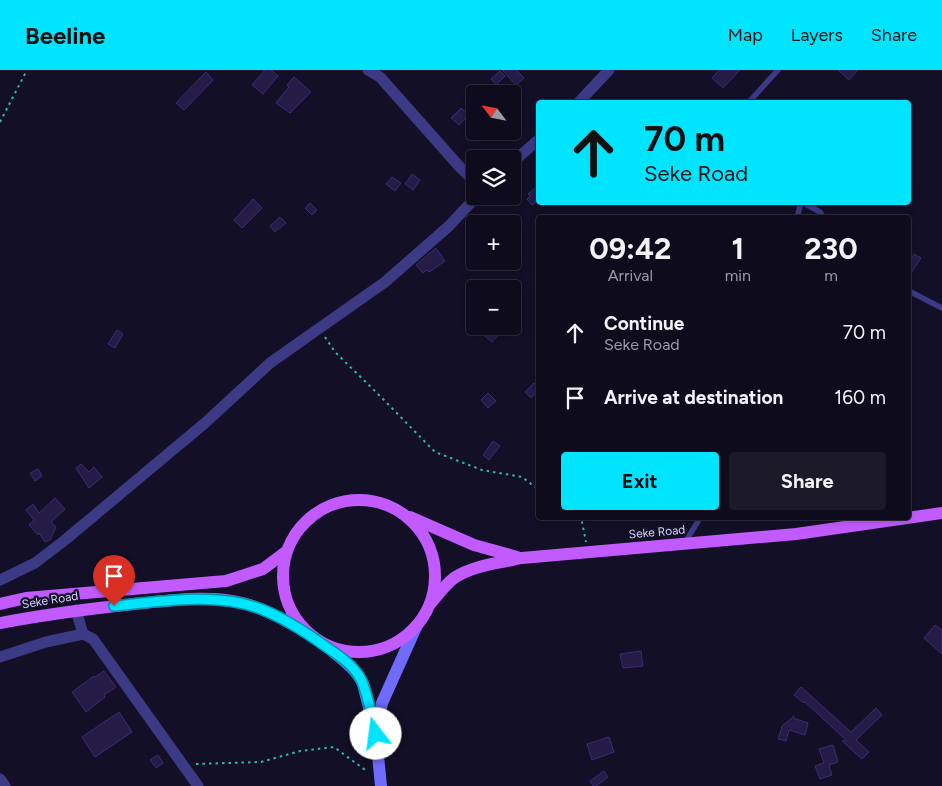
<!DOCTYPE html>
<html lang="en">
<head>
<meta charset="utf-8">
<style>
  :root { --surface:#0e0b1c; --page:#1c1929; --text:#f1f3f6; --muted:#9b9ba3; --line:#2e2b3b; --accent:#00e5ff }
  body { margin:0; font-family:Figtree,sans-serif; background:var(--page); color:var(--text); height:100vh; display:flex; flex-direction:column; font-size:19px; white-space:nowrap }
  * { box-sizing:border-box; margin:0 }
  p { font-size:16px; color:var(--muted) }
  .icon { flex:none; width:28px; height:28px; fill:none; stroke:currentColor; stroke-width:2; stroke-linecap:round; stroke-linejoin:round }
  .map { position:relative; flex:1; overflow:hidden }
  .side { position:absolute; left:536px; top:145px; width:375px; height:305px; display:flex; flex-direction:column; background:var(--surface); border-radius:5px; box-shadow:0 2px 8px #0003,0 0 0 1px var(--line) }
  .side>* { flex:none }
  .top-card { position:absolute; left:536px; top:30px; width:375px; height:105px; border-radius:5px; box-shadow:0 2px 8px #0003,0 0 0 1px var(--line); background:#00e5ff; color:#111; overflow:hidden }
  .needle { width:32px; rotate:302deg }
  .tools { position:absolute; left:466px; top:15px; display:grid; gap:10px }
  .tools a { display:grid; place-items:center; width:55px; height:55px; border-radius:5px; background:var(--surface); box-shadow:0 2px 8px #0003,0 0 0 1px var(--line); font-size:25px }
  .pin { position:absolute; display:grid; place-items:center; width:42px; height:42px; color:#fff; margin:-51px -21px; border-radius:50% 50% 50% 0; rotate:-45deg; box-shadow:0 0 5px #0007 }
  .pin .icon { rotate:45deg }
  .me { position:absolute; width:55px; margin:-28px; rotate:345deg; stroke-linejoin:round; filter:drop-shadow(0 0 4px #0008) }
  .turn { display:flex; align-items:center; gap:18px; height:105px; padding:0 25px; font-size:22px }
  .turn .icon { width:65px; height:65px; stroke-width:2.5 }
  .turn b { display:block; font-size:35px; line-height:42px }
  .eta { display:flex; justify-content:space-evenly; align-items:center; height:85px; text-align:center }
  .eta b { font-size:30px; font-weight:700; line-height:35px }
  .primary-button { display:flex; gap:10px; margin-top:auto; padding:10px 25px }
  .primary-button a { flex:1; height:58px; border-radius:5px; background:var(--accent); color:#111; font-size:20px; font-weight:700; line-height:58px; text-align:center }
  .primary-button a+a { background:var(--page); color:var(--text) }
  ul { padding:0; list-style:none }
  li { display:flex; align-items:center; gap:15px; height:65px; padding:0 25px }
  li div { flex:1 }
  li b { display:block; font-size:19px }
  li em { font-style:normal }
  header { display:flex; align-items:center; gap:30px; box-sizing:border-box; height:70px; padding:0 25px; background:var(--accent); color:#111 }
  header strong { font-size:24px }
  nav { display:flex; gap:28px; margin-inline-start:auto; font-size:18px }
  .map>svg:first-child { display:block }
</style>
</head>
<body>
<header>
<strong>Beeline</strong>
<nav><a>Map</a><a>Layers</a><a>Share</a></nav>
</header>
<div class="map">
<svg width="942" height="716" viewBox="0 0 942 716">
  <rect width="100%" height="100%" fill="#130f26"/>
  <!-- building -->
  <g fill="#241b47" stroke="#3b2d73">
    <polygon points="265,0 271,0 278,6 263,24 252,15"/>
    <polygon points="502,0 516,0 524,8 516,15"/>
    <polygon points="719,0 740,0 723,18 712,8"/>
    <polygon points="838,0 858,0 849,10"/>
    <polygon points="500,1 505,6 496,15 491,9"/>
    <polygon points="206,2 213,10 184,40 176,33"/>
    <polygon points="294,7 311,22 290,43 276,33 289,17 287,15"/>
    <polygon points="461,38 469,45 459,55 451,48"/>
    <polygon points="412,104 420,110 413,120 405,114"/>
    <polygon points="392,107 401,113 395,121 386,114"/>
    <polygon points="539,115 539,130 532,135 527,129 530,126 528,124"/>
    <polygon points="253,129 262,138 242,158 234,150"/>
    <polygon points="310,133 317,140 312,145 305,138"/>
    <polygon points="280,147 286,153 275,162 270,156"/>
    <polygon points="436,178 445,191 429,202 427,200 423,203 416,195"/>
    <polygon points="914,184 921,188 909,206 909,192"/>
    <polygon points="473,256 488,256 498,265 492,272"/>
    <polygon points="117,260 123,264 115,278 108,274"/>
    <polygon points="534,313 539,320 531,328 525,322"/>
    <polygon points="488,323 496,331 488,338 481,330"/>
    <polygon points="493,371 500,376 489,390 483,385"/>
    <polygon points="81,394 89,402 94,397 102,407 89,418 76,398"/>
    <polygon points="38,399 42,406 35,411 30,403"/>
    <polygon points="55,428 65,439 51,452 56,457 50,470 45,472 39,463 38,465 29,455 34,450 26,440 33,434 39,443"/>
    <polygon points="935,555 942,560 942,584 924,568"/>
    <polygon points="641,581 643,596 623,598 620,584"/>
    <polygon points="104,601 116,617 104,625 105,627 86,642 72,622 94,606 95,607"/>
    <polygon points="801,617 851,662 876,638 882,645 856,670 869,682 862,689 842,671 846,670 805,632 804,633 794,625"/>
    <polygon points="119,642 132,662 95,687 82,667"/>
    <polygon points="794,646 793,648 808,653 805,665 789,660 786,671 778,669 782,657 781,657"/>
    <polygon points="609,667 614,682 592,690 587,674"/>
    <polygon points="833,675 838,692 829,695 832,705 820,709 815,696 824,693 819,679"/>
    <polygon points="158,685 163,693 156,698 150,690"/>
    <polygon points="604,701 608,707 596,716 593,716 590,711"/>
  </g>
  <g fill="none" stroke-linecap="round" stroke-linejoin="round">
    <!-- path -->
    <g stroke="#2fb8b0" stroke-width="2" stroke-dasharray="2.5 4" stroke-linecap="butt">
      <polyline points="0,52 27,0"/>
      <polyline points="325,267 335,282 380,326 435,382 482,400 522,407 539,420"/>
      <polyline points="576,448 582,452 586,472"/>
      <polyline points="196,694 261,692 300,681 334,677 368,702"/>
    </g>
    <!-- lane -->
    <g stroke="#3d3a85" stroke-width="5.5">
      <polyline points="749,32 778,0"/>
      <polyline points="802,132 820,142 824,148"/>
      <polyline points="797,148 801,132"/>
      <polyline points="909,221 942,238"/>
      <polyline points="684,474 700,448"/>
    </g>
    <!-- street -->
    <g stroke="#3d3a85" stroke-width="11">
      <polyline points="368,0 380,7 458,95 475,112"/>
      <polyline points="579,32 609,0"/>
      <polyline points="512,93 539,69"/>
      <polyline points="0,510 35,493 65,470 205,353 270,293 385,212 449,156 477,126"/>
      <polyline points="76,540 83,564"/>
      <polyline points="0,587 46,572 83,564 93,569 198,716"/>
      <polyline points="0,709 5,716"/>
    </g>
    <!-- secondary -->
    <g stroke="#6f6bff" stroke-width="12">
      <path d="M326 576C339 587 356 598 363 614L376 665 381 716"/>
      <polyline points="377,660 382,633 417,555"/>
    </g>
    <!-- primary -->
    <g stroke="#c25bff" stroke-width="12">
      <circle cx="359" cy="506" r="76"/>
      <polyline points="410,447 474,475 517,487"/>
      <polyline points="0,534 26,528 226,511 263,499 287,481"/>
      <path d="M430 534C437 526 445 515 454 508 473 495 500 493 522 488L796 464 942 443"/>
      <path d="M0 553C48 544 95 538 143 533 175 530 210 525 242 533 263 538 283 549 301 559"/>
    </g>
  </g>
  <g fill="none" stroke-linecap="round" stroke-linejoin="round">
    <!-- route casing -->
    <g stroke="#0095a6" stroke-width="12">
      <path id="route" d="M114 536C155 532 199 525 240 533 267 538 293 554 315 569 330 580 349 590 359 606 367 617 372 650 376 664"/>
    </g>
    <!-- route -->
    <use href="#route" stroke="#00e5ff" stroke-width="9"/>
  </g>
  <g text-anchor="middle" stroke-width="4.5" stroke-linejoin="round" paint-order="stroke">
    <!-- street labels -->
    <g font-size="12" fill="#d9d4ff" stroke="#130f26">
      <text transform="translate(657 462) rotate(-5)" y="4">Seke Road</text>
      <text transform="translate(50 530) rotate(-9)" y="4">Seke Road</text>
    </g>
  </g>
</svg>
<div class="tools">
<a><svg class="needle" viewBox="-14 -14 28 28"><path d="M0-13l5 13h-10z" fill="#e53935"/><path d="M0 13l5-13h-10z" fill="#9b9ba3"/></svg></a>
<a><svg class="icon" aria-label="layers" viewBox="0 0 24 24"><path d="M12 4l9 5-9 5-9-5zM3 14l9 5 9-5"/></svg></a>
<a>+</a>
<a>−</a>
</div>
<div class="pin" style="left:114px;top:536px;background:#d93025"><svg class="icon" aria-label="arrive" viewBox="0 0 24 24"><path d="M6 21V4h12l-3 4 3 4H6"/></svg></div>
<svg class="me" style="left:376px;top:664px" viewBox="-20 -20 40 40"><circle r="19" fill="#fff"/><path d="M0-13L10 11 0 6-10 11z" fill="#00e5ff"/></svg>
<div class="top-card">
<div class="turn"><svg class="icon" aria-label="ahead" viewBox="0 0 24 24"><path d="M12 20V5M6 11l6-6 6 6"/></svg><div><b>70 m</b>Seke Road</div></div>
</div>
<section class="side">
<div class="eta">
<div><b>09:42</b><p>Arrival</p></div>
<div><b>1</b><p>min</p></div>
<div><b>230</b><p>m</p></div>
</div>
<ul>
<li><svg class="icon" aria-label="ahead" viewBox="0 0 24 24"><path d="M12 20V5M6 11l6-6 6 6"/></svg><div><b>Continue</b><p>Seke Road</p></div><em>70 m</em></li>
<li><svg class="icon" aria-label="arrive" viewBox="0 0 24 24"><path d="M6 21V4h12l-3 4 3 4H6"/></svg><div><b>Arrive at destination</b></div><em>160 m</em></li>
</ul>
<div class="primary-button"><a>Exit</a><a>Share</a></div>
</section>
</div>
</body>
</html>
